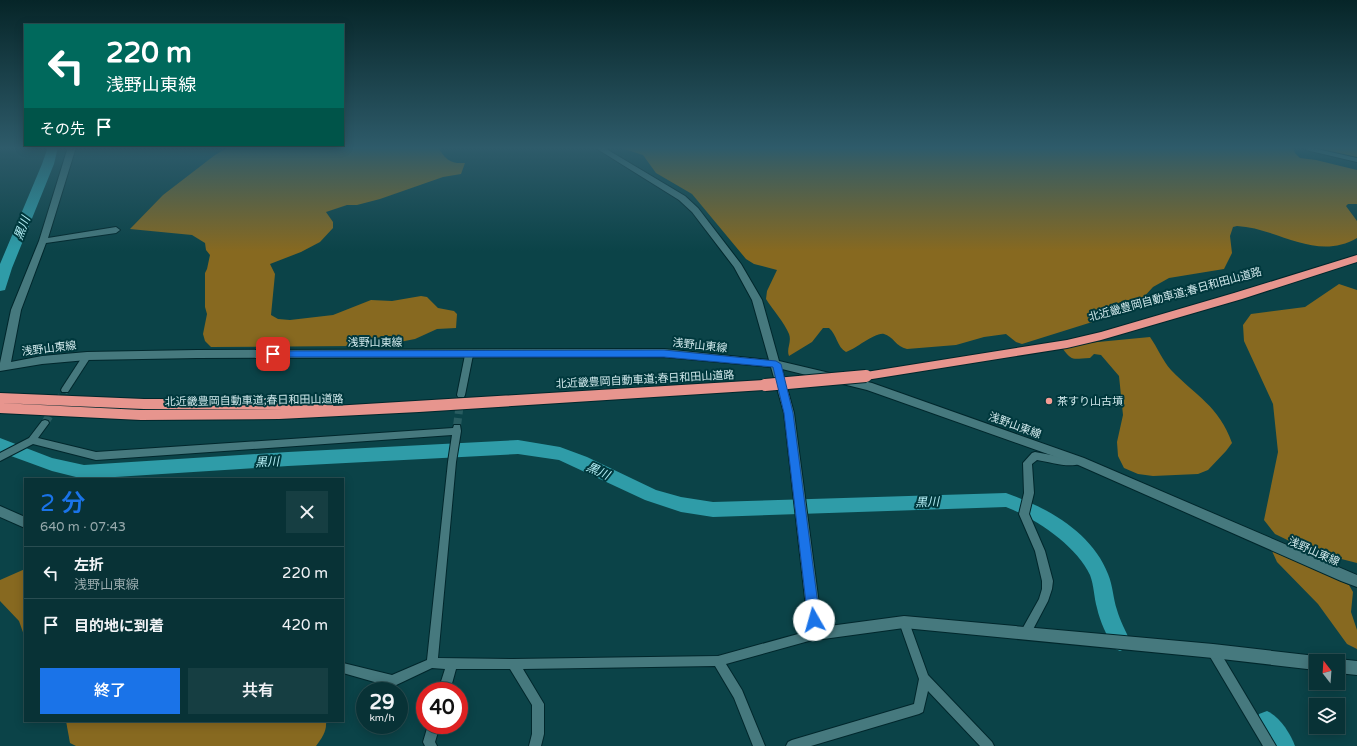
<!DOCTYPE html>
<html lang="ja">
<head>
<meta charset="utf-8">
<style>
  :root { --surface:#083236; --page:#163e42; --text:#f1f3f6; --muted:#98aaad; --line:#294d51; --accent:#1a73e8 }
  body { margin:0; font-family:"Varela Round","Noto Sans JP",sans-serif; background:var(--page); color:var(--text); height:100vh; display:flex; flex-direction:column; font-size:15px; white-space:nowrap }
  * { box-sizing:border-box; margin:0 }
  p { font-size:13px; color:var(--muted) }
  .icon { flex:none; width:22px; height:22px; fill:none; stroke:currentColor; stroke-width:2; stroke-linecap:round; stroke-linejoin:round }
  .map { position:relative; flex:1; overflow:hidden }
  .side { position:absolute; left:24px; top:478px; width:320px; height:244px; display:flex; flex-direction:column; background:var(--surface); border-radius:0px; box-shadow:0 2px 10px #0003,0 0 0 1px var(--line) }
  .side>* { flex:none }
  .top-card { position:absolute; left:24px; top:24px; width:320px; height:122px; border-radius:0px; box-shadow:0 2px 10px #0003,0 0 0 1px var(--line); background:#00695c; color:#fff; overflow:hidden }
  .needle { width:26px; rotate:343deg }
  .controls { position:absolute; left:1309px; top:654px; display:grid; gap:8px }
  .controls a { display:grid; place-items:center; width:36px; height:36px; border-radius:0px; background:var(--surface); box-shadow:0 2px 10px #0003,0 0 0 1px var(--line); font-size:20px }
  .speed { position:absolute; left:356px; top:682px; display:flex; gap:8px; font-size:20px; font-weight:700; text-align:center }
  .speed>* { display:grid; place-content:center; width:52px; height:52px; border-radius:50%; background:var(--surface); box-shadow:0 2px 10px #0003,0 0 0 1px var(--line); line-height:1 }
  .speed small { font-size:10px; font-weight:400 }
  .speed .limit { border:6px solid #d22; background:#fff; color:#111 }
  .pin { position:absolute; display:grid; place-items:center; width:34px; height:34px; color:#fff; margin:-17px; border-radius:8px; box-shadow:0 2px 6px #0006 }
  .me { position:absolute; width:44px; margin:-22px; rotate:353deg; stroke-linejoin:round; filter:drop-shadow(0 0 3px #0008) }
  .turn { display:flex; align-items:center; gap:14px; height:84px; padding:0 16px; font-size:18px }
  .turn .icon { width:52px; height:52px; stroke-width:2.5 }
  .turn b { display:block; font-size:28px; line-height:34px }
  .then { display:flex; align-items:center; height:38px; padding:0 16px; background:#0003; gap:8px; font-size:15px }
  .round { display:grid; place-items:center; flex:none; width:42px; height:42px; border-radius:0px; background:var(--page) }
  .summary { display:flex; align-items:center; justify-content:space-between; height:68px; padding:0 16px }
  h1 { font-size:24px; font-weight:600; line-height:30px; color:var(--accent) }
  .cta { display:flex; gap:8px; margin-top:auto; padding:8px 16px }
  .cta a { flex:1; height:46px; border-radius:0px; background:var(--accent); color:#fff; font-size:16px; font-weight:600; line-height:46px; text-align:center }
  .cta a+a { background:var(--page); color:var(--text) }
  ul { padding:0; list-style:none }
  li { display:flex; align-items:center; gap:12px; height:52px; padding:0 16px; border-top:1px solid var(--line) }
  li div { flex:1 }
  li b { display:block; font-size:15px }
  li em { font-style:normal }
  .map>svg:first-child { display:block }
</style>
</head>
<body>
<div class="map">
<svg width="1357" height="746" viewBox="0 0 1357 746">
  <rect width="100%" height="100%" fill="#0b4348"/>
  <!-- forest -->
  <g fill="#876920">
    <path d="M229 147H438C445 159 450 164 465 163L461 174 443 177 380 199 357 205H347L326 212 333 222V228L320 242 301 252 270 264 275 274 271 315 278 319 290 320 333 315 371 300 392 301 421 296 427 297 438 308 454 311 457 314 456 328 437 329 415 339 384 345 380 343 355 346 211 347 205 341 203 334 207 314 205 307V273L207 269 210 255 206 250 205 243 192 235 130 229 163 195 215 155Z"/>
    <path d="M618 147H1293L1295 153 1300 158 1316 160 1357 170V204H1348L1346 206 1357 221V238C1316 262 1278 228 1237 226L1233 227 1230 236 1232 253 1224 269 1169 278 1153 287 1142 299 1140 306 1133 311 1105 318 1022 344 1016 342 1006 334 984 337 956 345 907 349C896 347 893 336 884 334 875 332 856 349 846 352 837 347 837 335 829 328H823L812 342 789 356C786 349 792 342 789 334 784 322 773 310 766 299L767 291 777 270 754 264 746 259 692 194 656 173 643 155Z"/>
    <polygon points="1303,147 1357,147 1357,159"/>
    <polygon points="1339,284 1357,290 1357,563 1310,551 1275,534 1264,520 1278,452 1273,404 1244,341 1243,325 1251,314 1305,307"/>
    <path d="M1150 337C1157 347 1163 361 1171 370 1196 396 1219 406 1232 443L1226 451 1208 470 1198 474 1153 476 1138 474 1124 468 1118 456 1117 442 1123 415 1119 376 1101 355 1094 354 1090 358C1075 358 1073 363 1063 349L1077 344Z"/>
    <polygon points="1272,551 1349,585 1353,592 1351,612 1357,630 1357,649 1347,644 1318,604 1277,562"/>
    <polygon points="25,569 25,638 19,621 0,601 0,580"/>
    <path d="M66 721H326C327 731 322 738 316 746H76L70 743Z"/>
  </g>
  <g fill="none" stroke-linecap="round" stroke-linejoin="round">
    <!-- river -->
    <g fill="#2f9ca8" fill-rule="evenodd">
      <polygon points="48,147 58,147 54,164 12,268 5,290 0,291 0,264 42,164"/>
      <path d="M0 438 52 458 84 465 288 452 518 440 560 447 587 457 656 490 681 497 713 502 1006 493C1046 507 1092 532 1108 574 1113 586 1113 598 1117 610 1120 621 1126 631 1130 641L1127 648 1120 651 1113 648C1107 635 1100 622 1097 608 1094 598 1094 585 1090 575 1077 546 1035 518 1006 507L713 517 681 512 645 500 559 460 518 454 288 466 84 479 52 471 0 452Z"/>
      <path d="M1267 711C1280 717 1290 733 1295 746H1271L1259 730 1256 722 1259 714Z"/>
    </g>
    <!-- street-tunnel -->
    <g stroke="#285c60" stroke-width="8" stroke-dasharray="8 4" stroke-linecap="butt">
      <polyline points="45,423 65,390"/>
      <polyline points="457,426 461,395"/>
    </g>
    <!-- street casing -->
    <g stroke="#00272c" stroke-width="2">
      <g id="street">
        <polygon points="1308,147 1357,158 1357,162 1306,150 1306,148"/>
        <polygon points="469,352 473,355 465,395 464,397 458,397 457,395 465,355"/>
        <polygon points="87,353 90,354 91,356 90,358 68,392 62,392 61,390 62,388 84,354"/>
        <polygon points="45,420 48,421 49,423 38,438 96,452 453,428 454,425 460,425 461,431 456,462 438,658 513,659 718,656 816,629 820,630 821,634 820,638 816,639 726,664 742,690 765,746 753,746 734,698 715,666 523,669 544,704 544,734 541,746 529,746 532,734 532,705 510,669 456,669 450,691 438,691 445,669 432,668 392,687 343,673 343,663 392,675 427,660 448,462 452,435 96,460 33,444 0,461 0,453 29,438 42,421"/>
        <path d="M1035 452 1062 457 1080 458 1081 461 1080 464C1067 468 1050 462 1037 460L1032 464 1034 493 1029 514 1045 551 1053 581 1052 589 1048 601 1029 637 1025 638 1021 637 1020 633 1039 599 1042 589V581L1035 551 1019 514 1024 493 1023 463 1032 453Z"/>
        <polygon points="904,617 908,618 909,622 928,675 992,742 994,746 980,746 928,691 923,712 919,714 811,746 786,746 788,742 792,740 914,704 919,679 899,622 900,618"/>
        <polygon points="1213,646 1217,647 1276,746 1263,746 1209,655 1208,651 1209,647"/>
        <polygon points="428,725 440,725 435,742 437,746 425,746 423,742"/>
      </g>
    </g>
    <!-- secondary casing -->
    <g stroke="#00272c" stroke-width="2">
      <g id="secondary">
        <polygon points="68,147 76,147 48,238 116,227 120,230 116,233 46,243 21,310 11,362 42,356 87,352 197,350 664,349 769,360 752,300 734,267 692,212 679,200 594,147 603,147 685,196 698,208 741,264 762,300 779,361 872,383 1084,458 1357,575 1357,587 1341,581 1076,464 867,390 782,369 794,413 822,627 904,616 1213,644 1316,656 1321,658 1322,661 1316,661 1316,670 1213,658 904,628 816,640 811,639 809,634 784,413 771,367 664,357 197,358 87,360 42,364 0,371 0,363 11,310 39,241"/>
        <polygon points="0,506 25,517 25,528 0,517"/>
        <polygon points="1338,659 1357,661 1357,675 1338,673 1338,661 1334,661"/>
      </g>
    </g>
    <!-- highway casing -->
    <g stroke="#00272c" stroke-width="2">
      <g id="highway">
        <polygon points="1357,255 1357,262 1242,299 1101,340 1067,348 866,380 862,379 860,376 862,373 866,372 1067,340 1101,332 1234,293"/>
        <polygon points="765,380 769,382 771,385 769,388 765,390 419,412 279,419 141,420 0,413 0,403 141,410 285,409 144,409 0,403 0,393 144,399 328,399 332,401 334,404 333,406"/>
      </g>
    </g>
    <!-- street -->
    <use href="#street" fill="#46797e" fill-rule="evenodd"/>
    <!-- secondary -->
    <use href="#secondary" fill="#46797e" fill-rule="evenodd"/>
    <!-- highway -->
    <use href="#highway" fill="#e7958e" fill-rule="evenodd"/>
    <!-- highway-bridge casing -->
    <g stroke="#00272c" stroke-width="14" stroke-linecap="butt">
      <polyline id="highway-bridge" points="765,385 866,376"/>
    </g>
    <!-- highway-bridge -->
    <use href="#highway-bridge" stroke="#e7958e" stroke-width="12"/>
  </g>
  <!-- sky -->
  <linearGradient id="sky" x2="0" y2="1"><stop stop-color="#062528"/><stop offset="0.59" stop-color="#2e5b6a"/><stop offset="1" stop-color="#2e5b6a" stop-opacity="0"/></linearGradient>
  <rect width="1357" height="251" fill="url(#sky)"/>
  <!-- route -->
  <polygon fill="#1a73e8" stroke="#114b97" points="664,350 776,361 781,364 793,413 820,620 819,624 814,626 810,624 808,620 784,413 773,367 664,357 273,357 268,354 273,351"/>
  <!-- markers -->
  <circle fill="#f59c94" stroke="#00383d" stroke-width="1.5" cx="1049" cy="401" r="4"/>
  <g text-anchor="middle" stroke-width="4" stroke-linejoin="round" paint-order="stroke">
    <!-- street labels -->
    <g font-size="11" fill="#cfe8eb" stroke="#00383d">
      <text transform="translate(1175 294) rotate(-15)" y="4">北近畿豊岡自動車道;春日和田山道路</text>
      <text x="375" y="346">浅野山東線</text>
      <text transform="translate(700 345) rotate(6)" y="4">浅野山東線</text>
      <text transform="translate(49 348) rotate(-7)" y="4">浅野山東線</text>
      <text transform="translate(645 379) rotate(-3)" y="4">北近畿豊岡自動車道;春日和田山道路</text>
      <text transform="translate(254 400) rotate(-1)" y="4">北近畿豊岡自動車道;春日和田山道路</text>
      <text transform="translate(1015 425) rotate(20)" y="4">浅野山東線</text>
      <text transform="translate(1314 551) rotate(24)" y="4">浅野山東線</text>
    </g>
    <!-- poi labels -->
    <g font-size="11" fill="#cfe8eb" stroke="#00383d" text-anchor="start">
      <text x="1057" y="405">茶すり山古墳</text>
    </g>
    <!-- water labels -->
    <g font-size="12" font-style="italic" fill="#b5f0f7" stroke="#00383d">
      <text transform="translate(22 228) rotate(-69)" y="4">黒川</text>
      <text transform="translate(267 462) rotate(-3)" y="4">黒川</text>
      <text transform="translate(598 471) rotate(24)" y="4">黒川</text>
      <text transform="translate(927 502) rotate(-2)" y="4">黒川</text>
    </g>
  </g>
</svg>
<div class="controls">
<a><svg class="needle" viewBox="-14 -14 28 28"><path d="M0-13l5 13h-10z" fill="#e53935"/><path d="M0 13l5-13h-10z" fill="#98aaad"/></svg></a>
<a><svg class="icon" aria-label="layers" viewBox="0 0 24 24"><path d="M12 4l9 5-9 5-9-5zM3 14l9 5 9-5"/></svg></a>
</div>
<div class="speed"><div>29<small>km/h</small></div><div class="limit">40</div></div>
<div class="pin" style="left:273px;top:354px;background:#d93025"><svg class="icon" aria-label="arrive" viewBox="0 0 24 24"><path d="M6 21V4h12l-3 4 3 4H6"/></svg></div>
<svg class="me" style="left:814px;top:620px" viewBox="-20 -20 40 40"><circle r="19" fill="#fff"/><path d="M0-13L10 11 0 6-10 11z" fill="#1a73e8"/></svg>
<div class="top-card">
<div class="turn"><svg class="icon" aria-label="left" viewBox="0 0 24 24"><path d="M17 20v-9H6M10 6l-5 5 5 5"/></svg><div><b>220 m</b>浅野山東線</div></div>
<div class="then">その先<svg class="icon" aria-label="arrive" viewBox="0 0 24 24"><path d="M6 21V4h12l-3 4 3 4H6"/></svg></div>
</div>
<section class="side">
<div class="summary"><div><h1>2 分</h1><p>640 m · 07:43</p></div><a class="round"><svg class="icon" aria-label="close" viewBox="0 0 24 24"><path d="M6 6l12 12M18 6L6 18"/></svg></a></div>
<ul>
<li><svg class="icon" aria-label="left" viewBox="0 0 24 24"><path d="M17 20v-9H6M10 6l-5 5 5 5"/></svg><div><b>左折</b><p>浅野山東線</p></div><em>220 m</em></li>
<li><svg class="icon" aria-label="arrive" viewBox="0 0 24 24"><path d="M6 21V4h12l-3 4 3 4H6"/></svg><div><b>目的地に到着</b></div><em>420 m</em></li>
</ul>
<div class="cta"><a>終了</a><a>共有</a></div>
</section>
</div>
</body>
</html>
